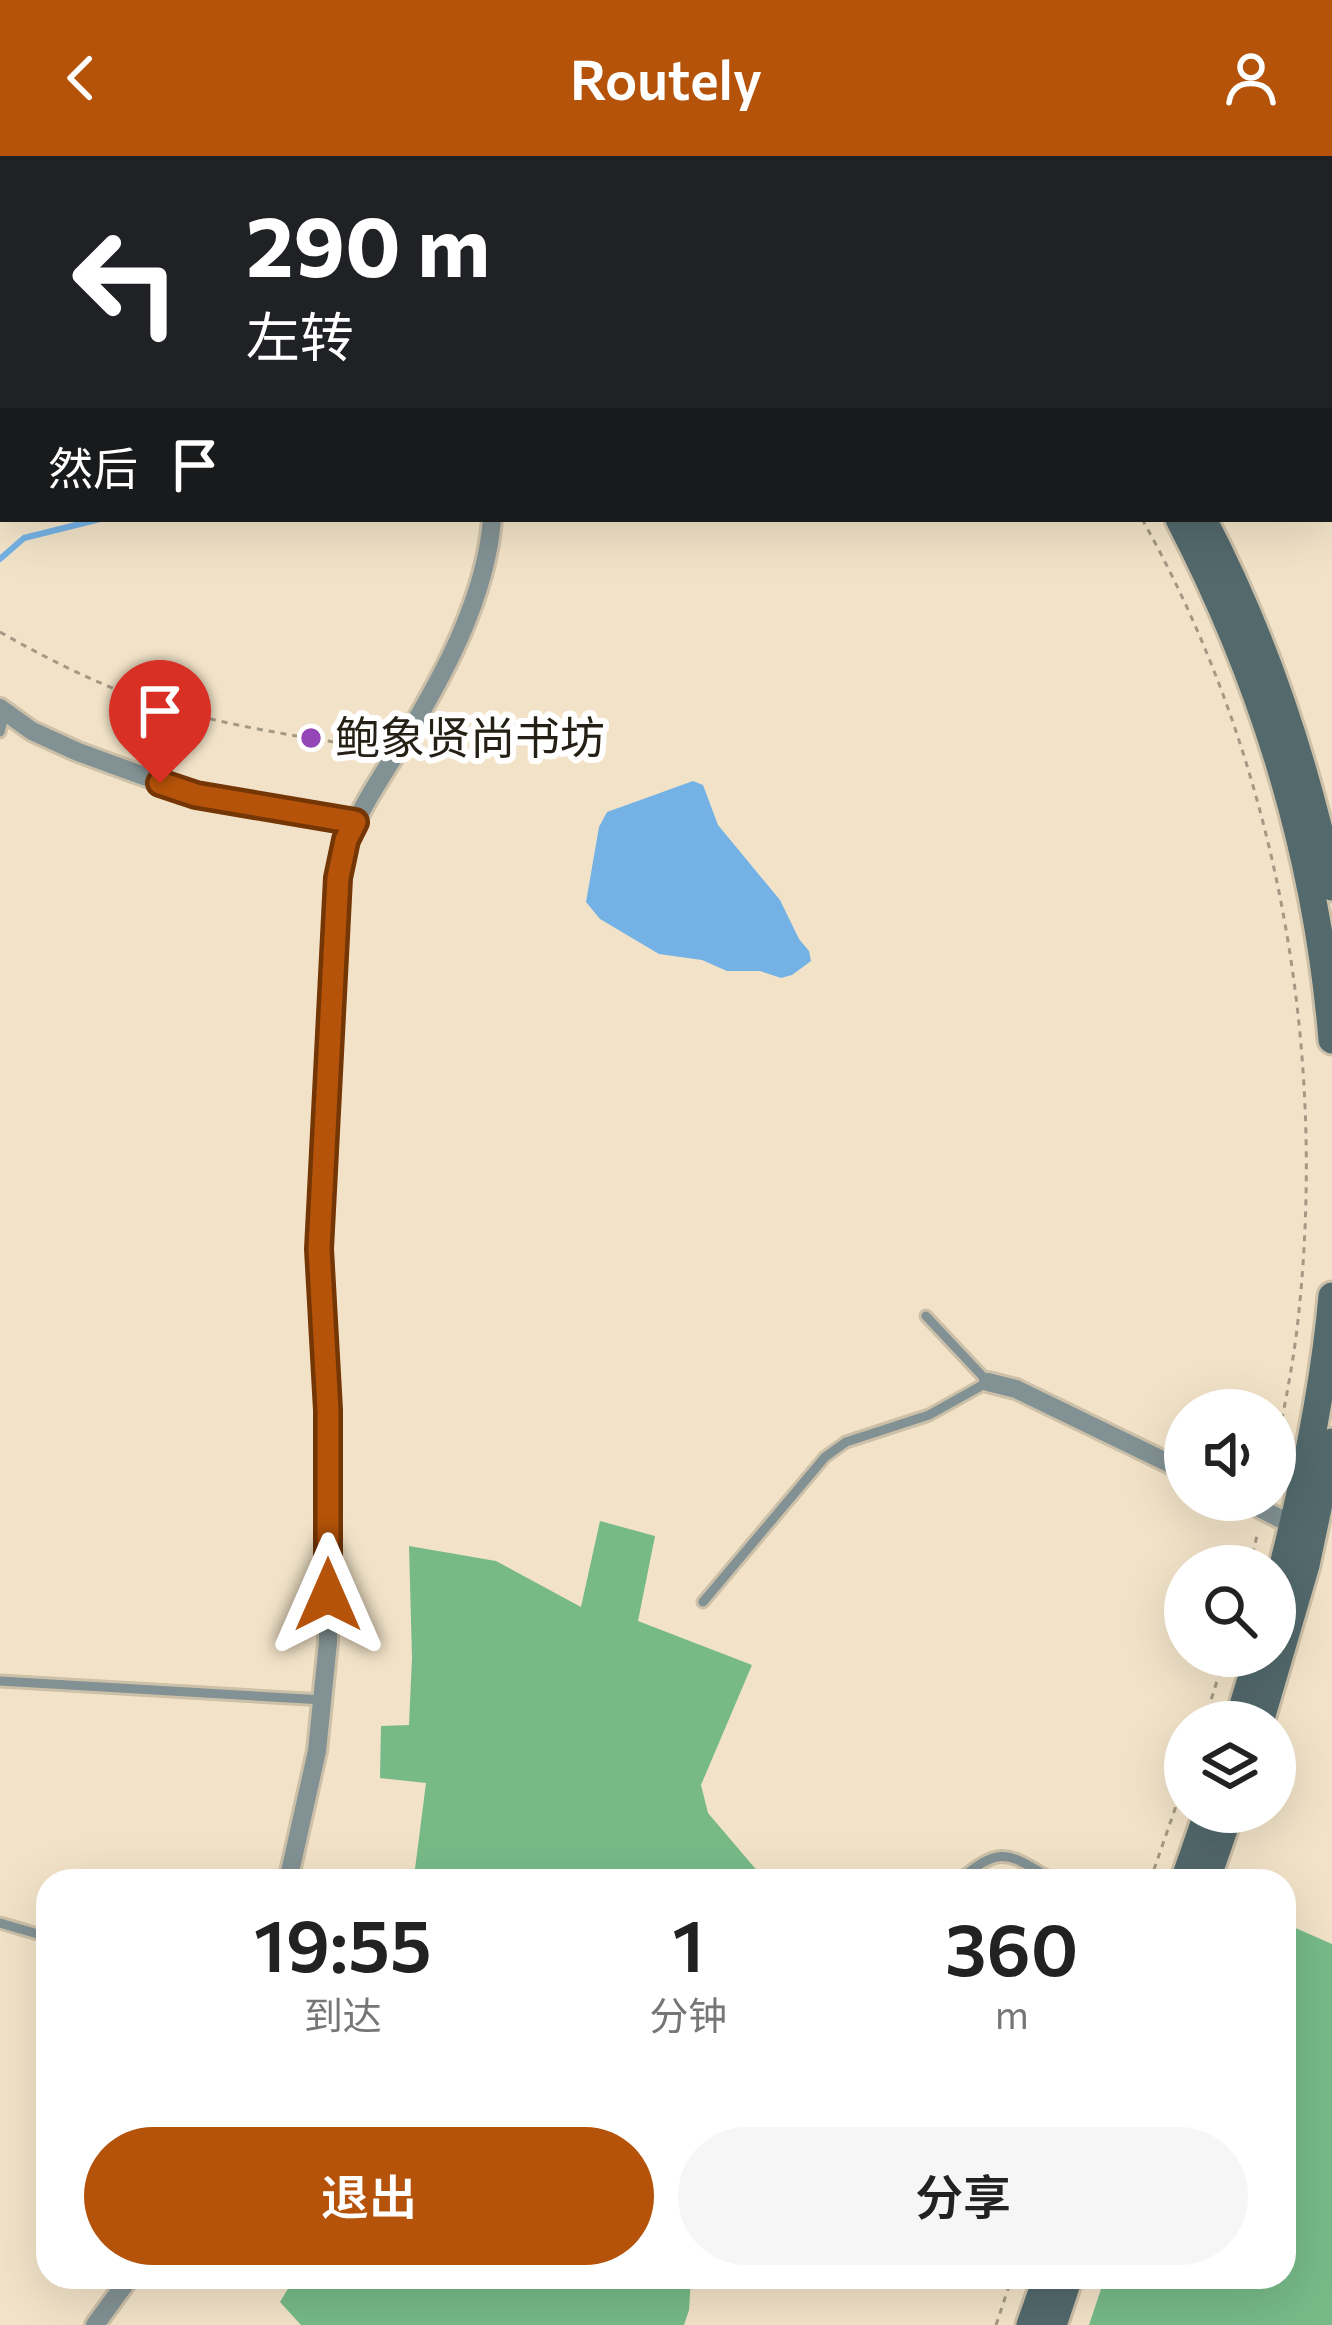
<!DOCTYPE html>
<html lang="zh">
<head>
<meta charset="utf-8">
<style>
  :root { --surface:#fff; --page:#f6f6f6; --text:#222; --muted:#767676; --accent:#b45309 }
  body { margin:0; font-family:Commissioner,"Noto Sans SC",sans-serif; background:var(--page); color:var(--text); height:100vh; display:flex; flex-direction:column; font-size:45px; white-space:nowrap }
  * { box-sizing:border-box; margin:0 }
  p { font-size:39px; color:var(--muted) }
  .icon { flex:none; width:66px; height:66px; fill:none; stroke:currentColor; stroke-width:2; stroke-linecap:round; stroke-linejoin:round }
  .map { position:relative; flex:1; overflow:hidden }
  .details { position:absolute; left:36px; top:1713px; width:1260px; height:420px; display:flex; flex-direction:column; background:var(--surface); border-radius:36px; box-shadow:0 12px 48px #0002 }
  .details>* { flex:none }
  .guide { position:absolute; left:0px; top:0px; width:1332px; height:366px; box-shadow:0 12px 48px #0002; background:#202124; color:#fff; overflow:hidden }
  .tools { position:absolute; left:1164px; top:1233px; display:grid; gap:24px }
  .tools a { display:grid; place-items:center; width:132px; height:132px; border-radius:50%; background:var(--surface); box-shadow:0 12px 48px #0002; font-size:60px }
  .pin { position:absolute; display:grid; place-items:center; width:102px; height:102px; color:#fff; margin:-123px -51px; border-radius:50% 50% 50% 0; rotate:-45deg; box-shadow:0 0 12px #0007 }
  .pin .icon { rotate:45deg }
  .me { position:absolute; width:132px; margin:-66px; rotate:0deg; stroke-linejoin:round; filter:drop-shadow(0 0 9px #0008) }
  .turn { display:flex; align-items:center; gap:42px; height:252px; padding:0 48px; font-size:54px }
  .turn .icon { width:156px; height:156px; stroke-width:2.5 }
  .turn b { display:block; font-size:84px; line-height:102px }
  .then { display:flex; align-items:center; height:114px; padding:0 48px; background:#0003; gap:24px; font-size:45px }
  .eta { display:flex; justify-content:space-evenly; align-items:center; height:204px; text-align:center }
  .eta b { font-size:72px; font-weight:600; line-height:84px }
  .action { display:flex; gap:24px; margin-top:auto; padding:24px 48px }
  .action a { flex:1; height:138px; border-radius:72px; background:var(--accent); color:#fff; font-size:48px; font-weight:600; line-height:138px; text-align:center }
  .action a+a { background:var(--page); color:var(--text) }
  header { display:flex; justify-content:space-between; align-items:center; height:156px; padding:0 48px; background:var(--accent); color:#fff; font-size:54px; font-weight:600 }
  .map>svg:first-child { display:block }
</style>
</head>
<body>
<header><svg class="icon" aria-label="back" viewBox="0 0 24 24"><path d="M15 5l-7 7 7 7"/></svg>Routely<svg class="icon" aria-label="person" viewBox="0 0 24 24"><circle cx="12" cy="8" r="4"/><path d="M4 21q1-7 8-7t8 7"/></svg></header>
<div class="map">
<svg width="1332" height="2169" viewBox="0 0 1332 2169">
  <rect width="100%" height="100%" fill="#f2e3c8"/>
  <!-- forest -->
  <g fill="#77ba88">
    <polygon points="441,0 851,0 854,3 441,3"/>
    <polygon points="600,1365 655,1380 638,1465 752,1509 701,1629 708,1657 766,1725 445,1725 445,1722 415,1713 426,1627 380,1622 381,1570 409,1569 412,1502 409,1390 496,1405 581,1451"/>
    <polygon points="1284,1767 1332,1788 1332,2169 1089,2169 1105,2121 1284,2121"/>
    <polygon points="295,2121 691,2121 689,2154 684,2169 301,2169 280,2146"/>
  </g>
  <!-- water -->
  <polygon fill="#74b2e5" points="693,625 703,629 718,669 780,744 799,783 809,795 811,805 792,819 781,822 760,815 727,815 702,804 659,798 600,763 586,746 599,671 607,656"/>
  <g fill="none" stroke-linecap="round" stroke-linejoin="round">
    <!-- stream -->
    <polyline stroke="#74b2e5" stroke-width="6" points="0,403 24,382 100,363"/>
    <!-- lane casing -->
    <g stroke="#cdc0a8" stroke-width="15">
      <g id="lane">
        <polyline points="0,576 5,556"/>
        <polyline points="703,1446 825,1301 846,1286 929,1259 988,1226 926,1160"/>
        <polyline points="0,1525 324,1544"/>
        <path d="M958 1725C1004 1686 1008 1699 1056 1725"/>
        <polyline points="0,1767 48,1781"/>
      </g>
    </g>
    <!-- street casing -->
    <g stroke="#cdc0a8" stroke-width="24">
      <g id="street">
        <polyline points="430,0 430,3"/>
        <polyline points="1329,119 1332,117"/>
        <polyline points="0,552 32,575 78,596 196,639 354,666"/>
        <polyline points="988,1226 1016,1233 1185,1315"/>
        <polyline points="1243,1344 1293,1369"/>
        <path d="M288 1725 317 1595 328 1486 329 1254 318 1093 338 722C346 671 375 631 402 588 443 521 486 442 492 363"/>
        <polyline points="95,2169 130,2121"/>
      </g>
    </g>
    <!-- secondary casing -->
    <g stroke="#cdc0a8" stroke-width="33">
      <g id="secondary">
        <polyline points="910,0 913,3"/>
        <polyline points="940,0 943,3"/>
        <path d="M1179 363C1263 525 1317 701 1332 884"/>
        <path d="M1203 363C1264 480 1305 602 1332 731"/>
        <path d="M1275 1440C1301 1342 1323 1241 1332 1140"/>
        <polyline points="1238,1566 1258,1500"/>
        <polyline points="1260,1566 1306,1409 1332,1286"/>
        <polyline points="1184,1725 1208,1656"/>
        <polyline points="1206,1725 1230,1656"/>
        <polyline points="1030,2169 1047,2121"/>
        <polyline points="1053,2169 1069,2121"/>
      </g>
    </g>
    <!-- path -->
    <g stroke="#a49984" stroke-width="3" stroke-dasharray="6 6" stroke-linecap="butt">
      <polyline points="865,0 868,3"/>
      <path d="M1142 363C1279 607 1329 897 1297 1173 1292 1215 1283 1257 1275 1299"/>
      <path d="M0 476C51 505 103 531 159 549 230 571 304 581 377 593"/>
      <polyline points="1250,1410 1258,1375"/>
      <polyline points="1204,1566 1225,1500"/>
      <polyline points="1150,1725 1185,1624"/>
      <polyline points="996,2169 1012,2121"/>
    </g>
    <!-- lane -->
    <use href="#lane" stroke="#829193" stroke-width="9"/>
    <!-- street -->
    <use href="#street" stroke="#829193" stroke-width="18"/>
    <!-- secondary -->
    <use href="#secondary" stroke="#53696c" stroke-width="27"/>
  </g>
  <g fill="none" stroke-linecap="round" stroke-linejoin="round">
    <!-- route casing -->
    <g stroke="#753606" stroke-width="30">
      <polyline id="route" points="160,627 196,639 355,666 346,684 338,722 319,1093 328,1254 328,1439"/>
    </g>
    <!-- route -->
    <use href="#route" stroke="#b45309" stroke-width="21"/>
  </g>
  <!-- markers -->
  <circle fill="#9445b6" stroke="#fff" stroke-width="4.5" cx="311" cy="582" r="12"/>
  <g text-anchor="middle" stroke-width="12" stroke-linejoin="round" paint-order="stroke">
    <!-- poi labels -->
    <g font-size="45" fill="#252015" stroke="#fff" text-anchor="start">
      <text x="335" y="598">鲍象贤尚书坊</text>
    </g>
  </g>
</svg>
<div class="tools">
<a><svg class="icon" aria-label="sound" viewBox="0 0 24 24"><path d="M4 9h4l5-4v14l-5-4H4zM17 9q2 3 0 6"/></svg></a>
<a><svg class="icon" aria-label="search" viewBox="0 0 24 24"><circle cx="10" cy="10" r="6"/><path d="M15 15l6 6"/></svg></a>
<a><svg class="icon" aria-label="layers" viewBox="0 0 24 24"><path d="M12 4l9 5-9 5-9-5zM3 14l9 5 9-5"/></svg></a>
</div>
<div class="pin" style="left:160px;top:627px;background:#d93025"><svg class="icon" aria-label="arrive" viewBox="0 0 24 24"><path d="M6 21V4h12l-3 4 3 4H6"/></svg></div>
<svg class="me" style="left:328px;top:1439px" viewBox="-20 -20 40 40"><path d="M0-17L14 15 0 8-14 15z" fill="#b45309" stroke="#fff" stroke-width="4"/></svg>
<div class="guide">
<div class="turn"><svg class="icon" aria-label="left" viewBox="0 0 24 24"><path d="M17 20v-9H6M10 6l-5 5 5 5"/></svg><div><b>290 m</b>左转</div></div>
<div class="then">然后<svg class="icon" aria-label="arrive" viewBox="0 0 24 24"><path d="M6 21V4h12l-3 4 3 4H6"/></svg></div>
</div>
<section class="details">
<div class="eta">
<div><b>19:55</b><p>到达</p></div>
<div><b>1</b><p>分钟</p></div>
<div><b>360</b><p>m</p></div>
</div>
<div class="action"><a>退出</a><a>分享</a></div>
</section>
</div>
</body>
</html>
